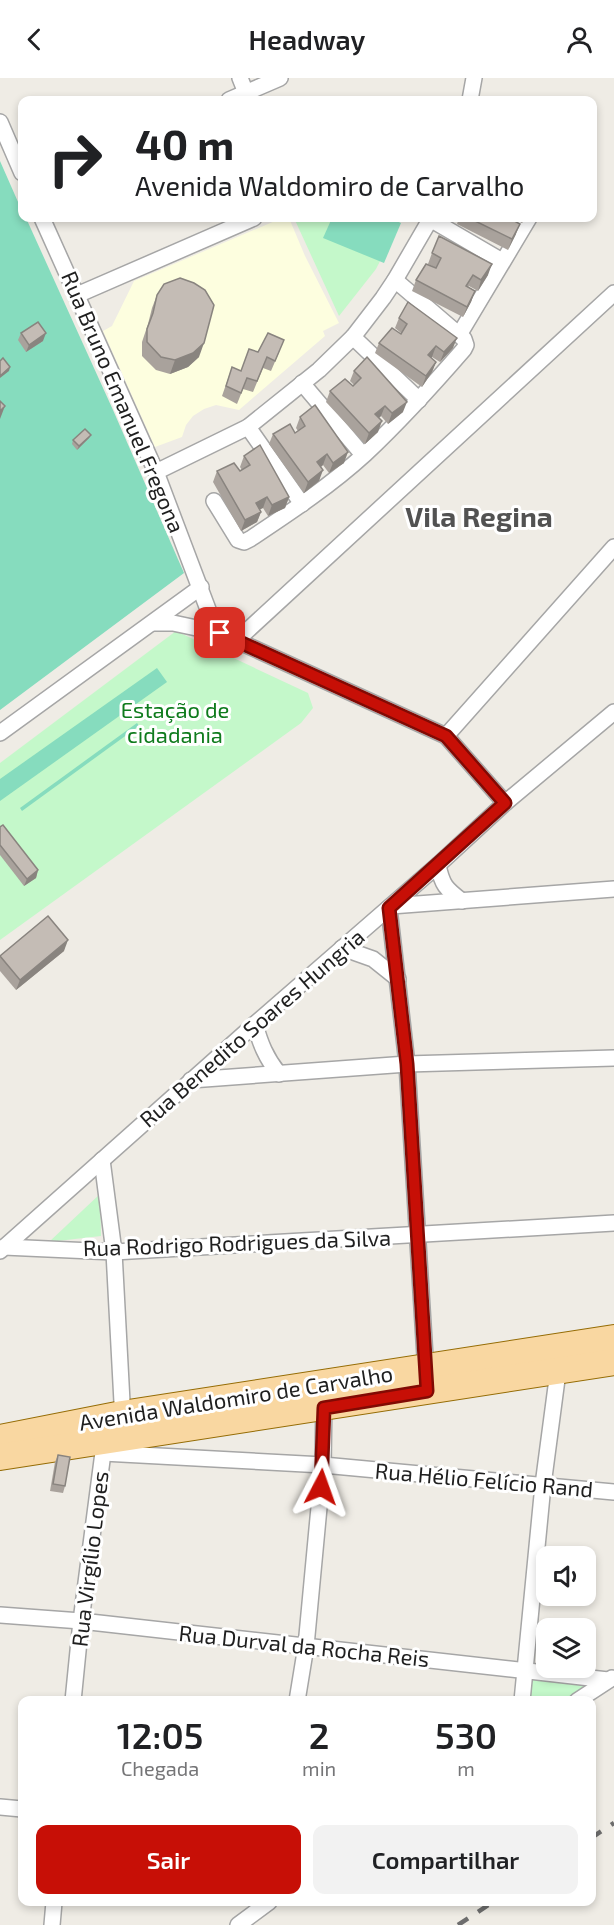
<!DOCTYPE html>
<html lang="pt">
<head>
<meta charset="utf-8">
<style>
  :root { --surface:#fff; --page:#f2f2f2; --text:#202124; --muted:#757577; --accent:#c70f06 }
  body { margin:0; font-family:"Exo 2",sans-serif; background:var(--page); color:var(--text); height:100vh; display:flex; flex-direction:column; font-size:22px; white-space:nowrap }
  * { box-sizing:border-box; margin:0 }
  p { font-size:20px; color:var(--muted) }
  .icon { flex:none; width:33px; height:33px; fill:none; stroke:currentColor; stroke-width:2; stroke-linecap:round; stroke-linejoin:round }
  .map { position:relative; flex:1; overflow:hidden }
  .details { position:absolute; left:18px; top:1618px; width:578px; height:210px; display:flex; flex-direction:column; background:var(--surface); border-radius:12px; box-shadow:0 3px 9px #0003 }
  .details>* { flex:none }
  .guide { position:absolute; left:18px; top:18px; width:579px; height:126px; border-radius:12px; box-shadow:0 3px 9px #0003; background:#fff; color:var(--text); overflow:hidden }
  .buttons { position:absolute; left:536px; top:1468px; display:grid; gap:12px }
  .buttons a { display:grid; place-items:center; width:60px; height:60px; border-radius:12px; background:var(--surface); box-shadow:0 3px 9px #0003; font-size:30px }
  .pin { position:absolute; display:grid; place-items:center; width:51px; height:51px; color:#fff; margin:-26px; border-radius:12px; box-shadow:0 3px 9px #0006 }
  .me { position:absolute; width:66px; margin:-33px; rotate:4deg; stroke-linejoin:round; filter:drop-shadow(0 0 4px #0008) }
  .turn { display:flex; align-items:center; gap:21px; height:126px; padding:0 18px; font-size:27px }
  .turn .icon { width:78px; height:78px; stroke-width:2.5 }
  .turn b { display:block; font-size:42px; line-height:51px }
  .eta { display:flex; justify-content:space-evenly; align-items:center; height:102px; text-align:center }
  .eta b { font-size:36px; font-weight:600; line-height:42px }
  .action { display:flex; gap:12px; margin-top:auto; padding:12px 18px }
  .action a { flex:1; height:69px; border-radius:12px; background:var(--accent); color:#fff; font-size:24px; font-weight:600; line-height:69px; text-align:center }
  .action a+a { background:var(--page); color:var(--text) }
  header { display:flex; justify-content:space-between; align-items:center; height:78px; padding:0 18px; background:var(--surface); font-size:27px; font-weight:600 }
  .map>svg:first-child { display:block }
</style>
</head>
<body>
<header><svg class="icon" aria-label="back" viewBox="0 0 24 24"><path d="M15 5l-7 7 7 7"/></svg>Headway<svg class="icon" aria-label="person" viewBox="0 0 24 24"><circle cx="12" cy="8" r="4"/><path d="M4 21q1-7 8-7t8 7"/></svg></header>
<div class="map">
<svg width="614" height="1847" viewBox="0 0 614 1847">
  <rect width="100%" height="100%" fill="#efece5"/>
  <!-- education -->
  <polygon fill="#fdfedf" points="282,140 289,140 305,178 339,245 323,253 325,258 239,332 216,327 204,331 193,338 186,347 182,359 155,369 103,253 112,248 134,203"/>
  <!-- park -->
  <g fill="#c4f8ca">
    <polygon points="294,140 402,140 376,191 339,238"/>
    <polygon points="176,553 308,615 313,630 301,645 0,862 0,685"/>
    <polygon points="100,1116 101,1158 49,1164"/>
    <polygon points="527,1595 600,1603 573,1623 525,1623"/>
  </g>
  <!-- pitch -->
  <g fill="#86dcbe">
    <polygon points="0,83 22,133 22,140 26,140 113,332 184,495 0,632"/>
    <polygon points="332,140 389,140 401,145 384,185 323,160"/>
    <polygon points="157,590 167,604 0,723 0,701"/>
    <polygon points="137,645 139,648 22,733 20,730"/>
  </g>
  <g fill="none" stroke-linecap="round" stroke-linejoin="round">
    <!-- street casing -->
    <g stroke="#a6a6a6" stroke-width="18">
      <g id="street">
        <polyline points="240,0 246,15"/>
        <polyline points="229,22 280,0"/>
        <polyline points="470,22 474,0"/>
        <polyline points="0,44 22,95"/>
        <polyline points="42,140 156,394 209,534 220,555"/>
        <polyline points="430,141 502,183"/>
        <polyline points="77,217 254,140"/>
        <polyline points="459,257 529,140"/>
        <polyline points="353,259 419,322"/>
        <polyline points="302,305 363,377"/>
        <polyline points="248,349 302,426"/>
        <polyline points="156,394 248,349 319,292 353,259 383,220 395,202 431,140"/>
        <path d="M214 423 238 462 244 464 250 461C289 435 330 408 365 376 400 343 432 308 464 271L466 267 464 261 395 202"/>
        <polyline points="153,545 173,545 220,555 446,658 505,725"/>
        <polyline points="236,563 614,215"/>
        <polyline points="0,655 201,509"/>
        <polyline points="446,658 614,469"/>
        <path d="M438 787C442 807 446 811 462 823"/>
        <polyline points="391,828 614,811"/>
        <polyline points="389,830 407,986 426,1295"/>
        <polyline points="342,870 373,881 398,901"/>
        <path d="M255 946C260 965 266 980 279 996"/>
        <polyline points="191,1002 407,986 614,980"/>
        <polyline points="102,1082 114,1174 123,1343"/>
        <polyline points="4,1169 114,1174 614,1145"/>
        <polyline points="0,1173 255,946 438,787 505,725 614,634"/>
        <polyline points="103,1375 323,1387 614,1414"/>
        <polyline points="0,1537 81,1543 608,1602"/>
        <polyline points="73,1623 81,1543 104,1367"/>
        <polyline points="297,1623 306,1568 323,1387 324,1321"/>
        <polyline points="522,1623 543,1407 559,1286"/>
        <polyline points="577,1623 612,1600"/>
        <polyline points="0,1729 22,1731"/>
        <polyline points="52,1847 54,1824"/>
        <polyline points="238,1847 269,1824"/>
      </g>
    </g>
    <!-- primary casing -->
    <g stroke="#956c05" stroke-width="28">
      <g id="primary">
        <polyline points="0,1360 122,1336 614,1260"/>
        <polyline points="0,1379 614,1284"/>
      </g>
    </g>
    <!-- street -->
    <use href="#street" stroke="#fff" stroke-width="15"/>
    <!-- primary -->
    <use href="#primary" stroke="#f9d7a1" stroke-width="26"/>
    <!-- rail -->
    <g stroke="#6d6d6d" stroke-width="4.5" stroke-dasharray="12 12" stroke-linecap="butt">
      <polyline points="591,1760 614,1745"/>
      <polyline points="458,1847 493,1824"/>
    </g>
  </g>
  <!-- wall -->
  <g fill="#a9a29c">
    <polygon points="459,140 526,140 522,145 514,141 513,142 516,156 508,172 457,146"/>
    <polygon points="432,175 488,197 478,213 469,208 468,209 475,213 471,224 463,239 412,213 416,202 436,190 428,186"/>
    <polygon points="157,217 199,279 188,289 170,296 156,292 142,278 142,264 148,246 152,230"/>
    <polygon points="399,240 453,270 440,284 432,279 431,280 436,284 432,294 422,309 375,275 379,265 401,255 395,250"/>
    <polygon points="21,255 43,263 26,274 18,262"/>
    <polygon points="280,272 271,293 263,290 253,314 243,311 237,326 222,318 232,289 241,293 258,274"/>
    <polygon points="354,293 403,334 388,346 381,338 379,340 378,354 365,366 326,324 330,313 353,308 354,307 350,303"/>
    <polygon points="300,339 344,385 329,395 323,387 321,389 319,403 304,415 269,366 273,356 295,355 298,353 296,350"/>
    <polygon points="91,357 89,360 77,372 72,366 73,362"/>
    <polygon points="244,378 289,419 285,430 268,438 263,430 260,431 261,434 257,444 241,453 213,404 217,393 240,393 242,392 240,389"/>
    <polygon points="0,749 38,792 36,800 24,808 0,777"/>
    <polygon points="64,873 16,912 0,893 0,878"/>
    <polygon points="58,1377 65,1408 63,1415 50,1413 55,1384"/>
  </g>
  <!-- shaded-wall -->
  <g fill="#89847f">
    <polygon points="520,146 516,156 508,172 512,161"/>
    <polygon points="492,186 488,197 478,213 481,202"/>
    <polygon points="475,213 471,224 463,239 467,229"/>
    <polygon points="46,255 43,263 26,274 29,267"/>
    <polygon points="457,260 453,270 440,284 444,274"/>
    <polygon points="204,265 199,279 188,289 170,296 175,282"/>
    <polygon points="436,268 432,279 424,288 428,277"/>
    <polygon points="436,284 432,294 422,309 426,298"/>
    <polygon points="10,289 9,293 0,300 0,298"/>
    <polygon points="407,324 403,334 388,346 392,335"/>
    <polygon points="5,328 0,341 0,333"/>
    <polygon points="385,328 381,338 371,346 375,336"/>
    <polygon points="382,343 378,354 365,366 369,355"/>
    <polygon points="91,357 89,360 77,372 79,368"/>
    <polygon points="348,374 344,385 329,395 333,385"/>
    <polygon points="327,376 323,387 313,395 317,384"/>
    <polygon points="323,392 319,403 304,415 308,404"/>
    <polygon points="267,419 263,430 252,435 256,425"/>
    <polygon points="289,419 285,430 268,438 272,427"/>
    <polygon points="261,434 257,444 241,453 245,442"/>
    <polygon points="38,792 36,800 24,808 27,801"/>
    <polygon points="68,862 64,873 16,912 20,902"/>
  </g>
  <!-- building -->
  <g fill="#c4bcb5" stroke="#89847f" stroke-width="1.5">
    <polygon points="469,140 512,140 511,141 520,146 512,161"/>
    <polygon points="439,158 492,186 481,202 473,197 466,208 475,213 467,229 416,202 426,186 436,190 441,180 432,175"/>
    <polygon points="180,200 194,205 205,212 214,227 204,265 193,275 175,282 161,279 147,264 147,251 153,235 157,217 164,206"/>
    <polygon points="408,224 457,260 444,274 436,268 428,277 436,284 426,298 379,265 392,250 401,256 407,246 399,240"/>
    <polygon points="38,244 46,255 29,267 21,255"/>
    <polygon points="268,255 284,262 275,283 267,279 257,303 247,300 241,315 226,308 232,289 241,293 249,271 258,274"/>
    <polygon points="367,279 407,324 392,335 385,328 375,336 382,343 369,355 330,313 345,301 353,308 361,300 354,293"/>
    <polygon points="3,280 10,289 0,298 0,283"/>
    <polygon points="0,323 5,328 0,333"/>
    <polygon points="315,327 348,374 333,385 327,376 317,384 323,392 308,404 273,356 290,346 295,355 305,348 300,339"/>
    <polygon points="85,351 91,357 79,368 73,362"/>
    <polygon points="260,367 289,419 272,427 267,419 256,425 261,434 245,442 217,393 234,385 240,393 250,387 244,378"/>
    <polygon points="3,747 38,792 27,801 0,767 0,749"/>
    <polygon points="48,838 68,862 20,902 0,878"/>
    <polygon points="58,1377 70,1379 65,1408 53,1406"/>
  </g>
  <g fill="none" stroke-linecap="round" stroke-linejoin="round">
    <!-- route casing -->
    <g stroke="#810a04" stroke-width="15">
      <polyline id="route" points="220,555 446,658 505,725 389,830 407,986 427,1313 324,1330 321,1409"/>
    </g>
    <!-- route -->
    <use href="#route" stroke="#c70f06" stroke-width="10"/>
  </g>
  <g text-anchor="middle" stroke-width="6" stroke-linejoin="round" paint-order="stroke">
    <!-- street labels -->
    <g font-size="22" fill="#1f1f1f" stroke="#fff">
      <text transform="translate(123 324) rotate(67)" y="8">Rua Bruno Emanuel Fregona</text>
      <text transform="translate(252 950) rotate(-41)" y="8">Rua Benedito Soares Hungria</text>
      <text transform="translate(237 1165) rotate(-2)" y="8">Rua Rodrigo Rodrigues da Silva</text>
      <text transform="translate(236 1320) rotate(-9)" y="8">Avenida Waldomiro de Carvalho</text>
      <text transform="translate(484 1402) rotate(5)" y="8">Rua Hélio Felício Rand</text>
      <text transform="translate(90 1481) rotate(-83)" y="8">Rua Virgílio Lopes</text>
      <text transform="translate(304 1568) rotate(6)" y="8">Rua Durval da Rocha Reis</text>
    </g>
    <!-- park labels -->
    <g font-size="22" fill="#0f7b1d" stroke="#fff">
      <text x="175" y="640">Estação de<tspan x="175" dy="25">cidadania</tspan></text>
    </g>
    <!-- district labels -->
    <g font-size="28" font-weight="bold" fill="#525252" stroke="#fff">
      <text x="479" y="449">Vila Regina</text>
    </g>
  </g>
</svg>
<div class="buttons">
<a><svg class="icon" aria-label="sound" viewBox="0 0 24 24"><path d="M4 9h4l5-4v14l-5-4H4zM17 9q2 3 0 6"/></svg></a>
<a><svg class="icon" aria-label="layers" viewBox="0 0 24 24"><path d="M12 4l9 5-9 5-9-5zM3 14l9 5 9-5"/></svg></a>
</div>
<div class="pin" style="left:220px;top:555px;background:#d93025"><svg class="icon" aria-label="arrive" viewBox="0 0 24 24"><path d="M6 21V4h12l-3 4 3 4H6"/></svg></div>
<svg class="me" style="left:321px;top:1409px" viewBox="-20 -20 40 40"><path d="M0-17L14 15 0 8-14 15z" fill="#c70f06" stroke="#fff" stroke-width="4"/></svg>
<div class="guide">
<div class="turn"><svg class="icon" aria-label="right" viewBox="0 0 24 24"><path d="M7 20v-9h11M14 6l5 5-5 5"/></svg><div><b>40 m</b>Avenida Waldomiro de Carvalho</div></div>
</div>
<section class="details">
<div class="eta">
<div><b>12:05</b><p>Chegada</p></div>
<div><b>2</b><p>min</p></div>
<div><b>530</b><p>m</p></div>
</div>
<div class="action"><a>Sair</a><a>Compartilhar</a></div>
</section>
</div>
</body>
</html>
